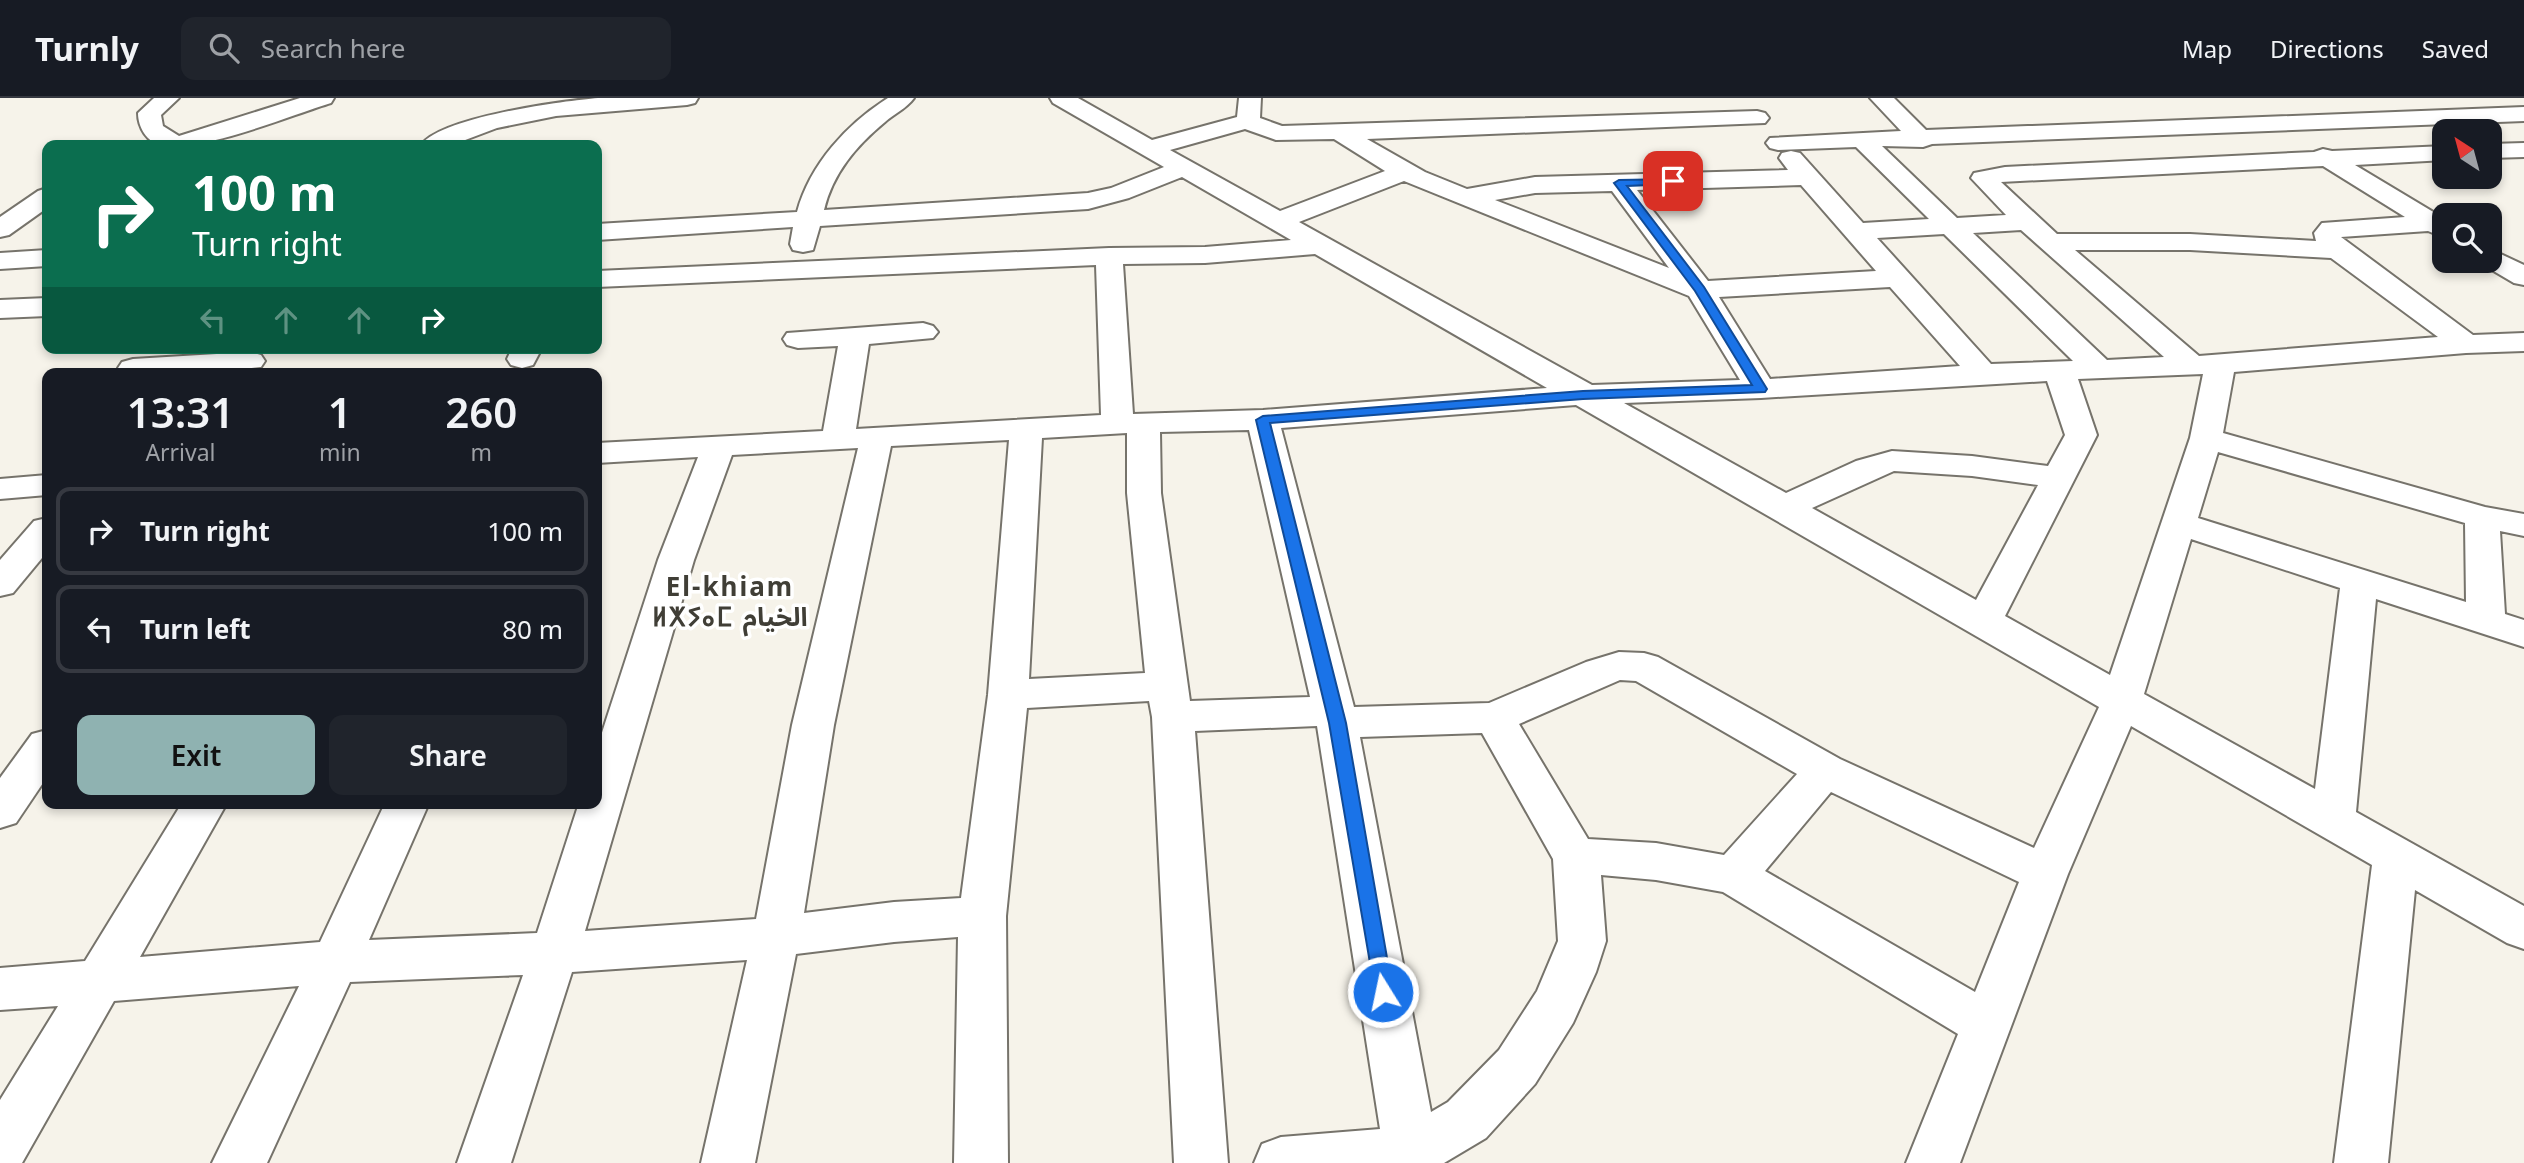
<!DOCTYPE html>
<html lang="en">
<head>
<meta charset="utf-8">
<style>
  :root { --surface:#171b24; --page:#20242c; --text:#f1f3f6; --muted:#9ea1a6; --line:#363941; --accent:#8fb2b1 }
  body { margin:0; font-family:"Noto Sans","Noto Sans Arabic","Noto Sans Tifinagh",sans-serif; background:var(--page); color:var(--text); height:100vh; display:flex; flex-direction:column; font-size:26px; white-space:nowrap }
  * { box-sizing:border-box; margin:0 }
  p { font-size:23px; color:var(--muted) }
  .icon { flex:none; width:38px; height:38px; fill:none; stroke:currentColor; stroke-width:2; stroke-linecap:round; stroke-linejoin:round }
  .map { position:relative; flex:1; overflow:hidden }
  .side { position:absolute; left:42px; top:270px; width:560px; height:441px; display:flex; flex-direction:column; background:var(--surface); border-radius:14px; box-shadow:0 4px 10px #0003 }
  .side>* { flex:none }
  .guide { position:absolute; left:42px; top:42px; width:560px; height:214px; border-radius:14px; box-shadow:0 4px 10px #0003; background:#0b6e4f; color:#fff; overflow:hidden }
  .needle { width:46px; rotate:324deg }
  .buttons { position:absolute; left:2432px; top:21px; display:grid; gap:14px }
  .buttons a { display:grid; place-items:center; width:70px; height:70px; border-radius:14px; background:var(--surface); box-shadow:0 4px 10px #0003; font-size:35px }
  .pin { position:absolute; display:grid; place-items:center; width:60px; height:60px; color:#fff; margin:-30px; border-radius:14px; box-shadow:0 4px 10px #0006 }
  .me { position:absolute; width:77px; margin:-38px; rotate:350deg; stroke-linejoin:round; filter:drop-shadow(0 0 5px #0008) }
  .turn { display:flex; align-items:center; gap:24px; height:147px; padding:0 35px; font-size:32px }
  .turn .icon { width:91px; height:91px; stroke-width:2.5 }
  .turn b { display:block; font-size:49px; line-height:60px }
  .lanes { display:flex; align-items:center; height:66px; padding:0 35px; background:#0003; justify-content:center; gap:35px; direction:ltr }
  .lanes .off { opacity:.35 }
  .eta { display:flex; justify-content:space-evenly; align-items:center; height:119px; text-align:center }
  .eta b { font-size:42px; font-weight:600; line-height:49px }
  .primary-button { display:flex; gap:14px; margin-top:auto; padding:14px 35px }
  .primary-button a { flex:1; height:80px; border-radius:14px; background:var(--accent); color:#111; font-size:28px; font-weight:600; line-height:80px; text-align:center }
  .primary-button a+a { background:var(--page); color:var(--text) }
  ul { padding:0; list-style:none }
  li { display:flex; align-items:center; gap:21px; height:88px; margin:0 14px 10px; padding:0 21px; border:4px solid var(--line); border-radius:14px }
  li div { flex:1 }
  li b { display:block; font-size:26px }
  li em { font-style:normal }
  header { display:flex; align-items:center; gap:42px; box-sizing:border-box; height:98px; padding:0 35px; background:var(--surface); border-bottom:2px solid var(--line) }
  header strong { font-size:33px }
  nav { display:flex; gap:38px; margin-inline-start:auto; font-size:24px }
  .search { width:490px; height:63px; background:var(--page); display:flex; align-items:center; gap:18px; box-sizing:border-box; padding:0 24px; border-radius:14px; color:var(--muted); font-size:26px }
  .map>svg:first-child { display:block }
</style>
</head>
<body>
<header>
<strong>Turnly</strong>
<div class="search"><svg class="icon" aria-label="search" viewBox="0 0 24 24"><circle cx="10" cy="10" r="6"/><path d="M15 15l6 6"/></svg>Search here</div>
<nav><a>Map</a><a>Directions</a><a>Saved</a></nav>
</header>
<div class="map">
<svg width="2524" height="1065" viewBox="0 0 2524 1065">
  <rect width="100%" height="100%" fill="#f6f3ea"/>
  <g fill="none" stroke-linecap="round" stroke-linejoin="round">
    <!-- minor casing -->
    <g stroke="#76736b" stroke-width="4">
      <g id="minor">
        <path d="M154 0H179L161 17 163 28 179 38 300 0H334L331 5C288 18 204 54 162 47 147 45 138 29 138 15Z"/>
        <path d="M598 0H698L695 5 687 7 556 18 497 30 452 47H421C441 19 563 3 598 0Z"/>
        <path d="M888 0H914C907 10 894 16 885 24 856 48 833 75 824 112L1088 95 1111 90 1164 69 1053 5 1050 0H1078L1152 42 1237 19 1239 0H1261L1260 20 1282 28 1757 13 1765 15 1769 20 1765 25 1367 41 1425 74 1467 91 1535 79 1788 72 1779 60 1782 55 1791 53 1800 55 1863 125 1929 121 1856 49 1778 52 1770 50 1766 45 1770 40 1901 33 1870 0H1894L1926 32 2524 9V23L1932 46 1923 49 1882 48 1957 120 2006 117 1971 80 1974 75 2005 69 2314 54 2323 51 2332 53 2445 48V62L2355 67 2445 121V140L2428 133 2341 139 2473 237 2524 235V253L2466 255 2234 274 2223 335 2485 409 2524 416V438L2500 433 2505 516 2524 522V549L2376 501 2356 714 2524 808V851L2507 845 2415 792 2388 1065H2334L2372 767 2131 628 2068 776 1960 1065H1906L1958 936 1723 794 1656 782 1601 777 1606 843 1596 874 1573 925 1535 986 1486 1040 1444 1065H1254L1262 1046 1281 1039 1380 1031 1317 628 1195 633 1228 1065H1174L1152 619 1149 603 1027 610 1006 818 1008 1065H954L958 839 894 844 796 856 755 1065H701L747 862 572 874 511 1065H457L523 877 350 884 267 1065H212L299 888 114 903 22 1065H0V1002L58 908 0 912V870L85 863 182 705H227L140 859 320 844 385 705H429L369 842 537 835 579 705H597V650L658 462 698 359 597 365V345L823 333 838 248 798 250 787 247 783 241 787 235 923 225 933 228 938 234 933 240 869 246 856 331 1101 317 1096 167 597 189V173L1109 150 1205 149 1291 142 1182 79 1129 100 1088 111 820 128 813 152 803 154 793 152 790 146 793 129 597 142V126L797 114C810 66 847 26 888 0ZM1245 31 1276 42 1334 41 1385 73 1280 113 1170 52ZM2323 68 2405 119 2322 125 2314 135 2316 143 2190 136H2057L2001 84ZM1404 83 1689 198 1740 282 1592 287 1299 124ZM1801 87 1876 173 1708 183 1637 92ZM1612 93 1669 170 1495 102 1535 95ZM2021 132 2164 259 2107 262 1973 135ZM1944 136 2073 263 1991 266 1877 140ZM2075 152H2190L2331 160 2438 239 2199 258ZM1315 156 1547 290 1263 312 1133 316 1123 166 1205 165ZM1890 189 1960 268 1770 281 1719 199ZM2203 276 2190 340 2110 577 2005 518 2097 337 2078 281ZM2047 283 2065 337 2048 368 1972 358 1892 353 1856 363 1786 395 1624 305 1761 300ZM1576 307 2099 609 2034 750 1840 661 1658 559 1644 555 1619 554 1586 564 1489 605 1354 609 1281 330ZM1249 332 1310 599 1190 603 1161 395 1160 334ZM1127 335V395L1145 575 1029 581 1042 340ZM1009 342 988 597 961 800 894 804 804 815 834 627 891 348ZM858 350 792 627 756 821 585 833 694 462 732 357ZM2218 354 2465 425 2466 504 2198 420ZM1894 373 1972 378 2038 387 1976 502 1812 410ZM2191 441 2340 490 2315 691 2144 596ZM1620 582 1636 583 1797 676 1724 757 1656 745 1588 741 1519 626ZM1482 635 1553 761 1558 843 1537 893 1499 952 1448 1004 1431 1014 1360 639ZM1831 694 2019 784 1975 894 1765 773Z"/>
        <polygon points="2524,45 2524,59 2490,60 2490,46"/>
        <polygon points="47,90 47,110 9,137 0,139 0,119 38,93"/>
        <polygon points="2490,151 2524,167 2524,187 2514,185 2480,165 2479,163 2490,163"/>
        <polygon points="47,152 47,168 0,171 0,155"/>
        <polygon points="47,200 47,218 0,220 0,202"/>
        <polygon points="512,250 542,250 533,267 522,270 511,267 507,261"/>
        <polygon points="250,254 261,257 265,263 261,269 207,275 121,275 118,270 122,264 133,261"/>
        <polygon points="47,377 47,397 0,401 0,381"/>
        <polygon points="47,420 47,454 13,495 0,498 0,462 34,423"/>
        <polygon points="47,632 47,679 16,725 0,730 0,680 32,636"/>
      </g>
    </g>
    <!-- minor -->
    <use href="#minor" fill="#fff" fill-rule="evenodd"/>
  </g>
  <!-- route -->
  <polygon fill="#1a73e8" stroke="#114b97" stroke-width="2" points="1677,81 1678,83 1673,86 1627,88 1704,189 1767,291 1765,294 1583,301 1270,325 1346,625 1393,894 1390,900 1383,903 1376,900 1329,625 1256,322 1263,318 1583,293 1752,287 1695,193 1614,85 1619,82"/>
  <g text-anchor="middle" stroke-width="7" stroke-linejoin="round" paint-order="stroke">
    <!-- district labels -->
    <g font-size="26" font-weight="bold" letter-spacing="2" fill="#403e36" stroke="#fff">
      <text x="730" y="498">El-khiam<tspan x="730" dy="30">ⵍⵅⵢⴰⵎ الخيام</tspan></text>
    </g>
  </g>
</svg>
<div class="buttons">
<a><svg class="needle" viewBox="-14 -14 28 28"><path d="M0-13l5 13h-10z" fill="#e53935"/><path d="M0 13l5-13h-10z" fill="#9ea1a6"/></svg></a>
<a><svg class="icon" aria-label="search" viewBox="0 0 24 24"><circle cx="10" cy="10" r="6"/><path d="M15 15l6 6"/></svg></a>
</div>
<div class="pin" style="left:1673px;top:83px;background:#d93025"><svg class="icon" aria-label="arrive" viewBox="0 0 24 24"><path d="M6 21V4h12l-3 4 3 4H6"/></svg></div>
<svg class="me" style="left:1383px;top:894px" viewBox="-20 -20 40 40"><circle r="17" fill="#1a73e8" stroke="#fff" stroke-width="3"/><path d="M0-11L8 9 0 5-8 9z" fill="#fff"/></svg>
<div class="guide">
<div class="turn"><svg class="icon" aria-label="right" viewBox="0 0 24 24"><path d="M7 20v-9h11M14 6l5 5-5 5"/></svg><div><b>100 m</b>Turn right</div></div>
<div class="lanes"><svg class="icon off" aria-label="left" viewBox="0 0 24 24"><path d="M17 20v-9H6M10 6l-5 5 5 5"/></svg><svg class="icon off" aria-label="ahead" viewBox="0 0 24 24"><path d="M12 20V5M6 11l6-6 6 6"/></svg><svg class="icon off" aria-label="ahead" viewBox="0 0 24 24"><path d="M12 20V5M6 11l6-6 6 6"/></svg><svg class="icon" aria-label="right" viewBox="0 0 24 24"><path d="M7 20v-9h11M14 6l5 5-5 5"/></svg></div>
</div>
<section class="side">
<div class="eta">
<div><b>13:31</b><p>Arrival</p></div>
<div><b>1</b><p>min</p></div>
<div><b>260</b><p>m</p></div>
</div>
<ul>
<li><svg class="icon" aria-label="right" viewBox="0 0 24 24"><path d="M7 20v-9h11M14 6l5 5-5 5"/></svg><div><b>Turn right</b></div><em>100 m</em></li>
<li><svg class="icon" aria-label="left" viewBox="0 0 24 24"><path d="M17 20v-9H6M10 6l-5 5 5 5"/></svg><div><b>Turn left</b></div><em>80 m</em></li>
</ul>
<div class="primary-button"><a>Exit</a><a>Share</a></div>
</section>
</div>
</body>
</html>
